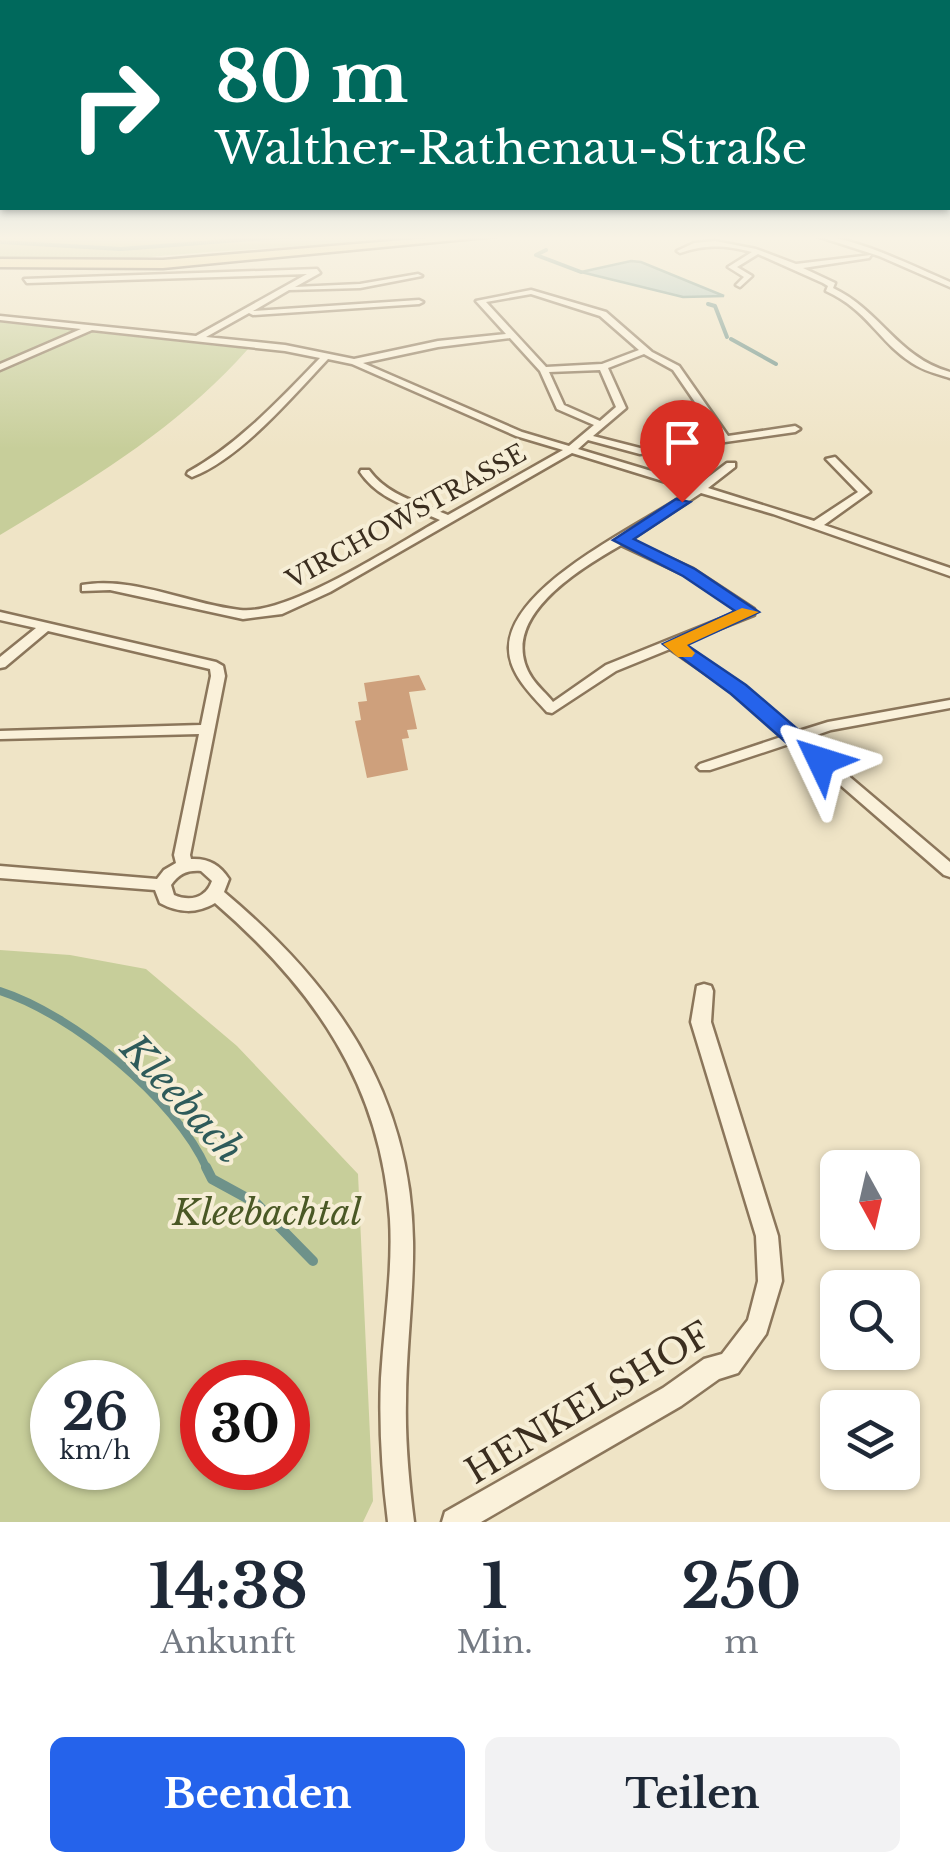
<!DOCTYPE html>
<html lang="de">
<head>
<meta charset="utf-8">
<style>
  :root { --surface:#fff; --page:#f2f2f3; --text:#1f2937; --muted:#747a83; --accent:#2563eb }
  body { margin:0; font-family:"Libre Baskerville",serif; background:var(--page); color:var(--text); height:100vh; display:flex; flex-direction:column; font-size:38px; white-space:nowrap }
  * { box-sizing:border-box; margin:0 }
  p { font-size:32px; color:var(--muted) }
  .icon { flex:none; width:55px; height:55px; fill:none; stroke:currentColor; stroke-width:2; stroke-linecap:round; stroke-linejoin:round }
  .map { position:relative; height:1522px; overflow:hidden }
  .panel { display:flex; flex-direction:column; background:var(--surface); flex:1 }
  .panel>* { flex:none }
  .top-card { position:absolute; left:0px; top:0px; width:950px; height:210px; box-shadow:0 2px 8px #0004; background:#00695c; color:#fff; overflow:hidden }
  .needle { width:65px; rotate:172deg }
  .controls { position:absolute; left:820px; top:1150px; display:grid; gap:20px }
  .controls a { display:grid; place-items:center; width:100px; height:100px; border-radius:15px; background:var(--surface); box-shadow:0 2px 8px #0004; font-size:50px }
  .speed { position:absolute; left:30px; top:1360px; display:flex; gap:20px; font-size:50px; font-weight:700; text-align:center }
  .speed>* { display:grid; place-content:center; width:130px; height:130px; border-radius:50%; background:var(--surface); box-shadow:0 2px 8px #0004; line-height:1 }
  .speed small { font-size:25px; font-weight:400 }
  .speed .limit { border:15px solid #d22; background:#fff; color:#111 }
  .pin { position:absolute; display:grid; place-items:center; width:85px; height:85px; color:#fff; margin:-102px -42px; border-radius:50% 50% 50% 0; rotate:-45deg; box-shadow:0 0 10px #0007 }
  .pin .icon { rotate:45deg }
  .me { position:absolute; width:110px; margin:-55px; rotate:311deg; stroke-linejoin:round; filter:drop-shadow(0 0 8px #0008) }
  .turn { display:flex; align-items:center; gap:35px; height:210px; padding:0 50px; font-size:45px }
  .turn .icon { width:130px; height:130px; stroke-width:2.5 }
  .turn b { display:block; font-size:70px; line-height:85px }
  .eta { display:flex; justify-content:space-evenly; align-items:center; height:170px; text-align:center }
  .eta b { font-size:60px; font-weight:800; line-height:70px }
  .action { display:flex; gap:20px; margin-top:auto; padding:20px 50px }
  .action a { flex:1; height:115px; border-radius:15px; background:var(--accent); color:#fff; font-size:40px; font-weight:800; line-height:115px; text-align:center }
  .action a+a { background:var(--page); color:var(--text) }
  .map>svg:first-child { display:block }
</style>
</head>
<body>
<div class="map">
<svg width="950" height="1522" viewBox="0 0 950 1522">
  <rect width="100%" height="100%" fill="#efe4c6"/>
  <!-- green -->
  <g fill="#c7ce9a" fill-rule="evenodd">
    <path d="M0 236H479C366 247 255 245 142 258L141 263 0 261Z"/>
    <path d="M0 322 248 349C177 429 91 480 0 535Z"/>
    <path d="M0 950 70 955 146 969 237 1046 358 1174 373 1501 363 1522H0ZM52 1382H138V1468H52ZM202 1382H288V1468H202Z"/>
  </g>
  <!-- water -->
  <polygon fill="#a8c3bc" stroke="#6e928a" stroke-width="2.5" points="631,261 641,262 724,296 683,297 581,272"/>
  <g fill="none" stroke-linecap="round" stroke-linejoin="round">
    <!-- stream-far2 -->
    <g stroke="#6e928a" stroke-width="4">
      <polyline points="0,242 121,249 294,236"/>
      <polyline points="546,250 536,255 581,272"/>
      <polyline points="708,304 715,306 727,337"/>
      <polyline points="731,339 776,364"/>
    </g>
    <!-- stream-far1 -->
    <path stroke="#6e928a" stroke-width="8" d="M0 991C72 1014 176 1099 207 1169"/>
    <!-- stream -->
    <polyline stroke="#6e928a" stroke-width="10" points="206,1167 212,1179 256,1203 313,1261"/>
  </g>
  <!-- building -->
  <polygon fill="#cea07c" points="419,675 426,690 409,692 417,729 407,730 409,738 402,739 408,770 367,778 355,721 361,720 358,702 367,701 364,683"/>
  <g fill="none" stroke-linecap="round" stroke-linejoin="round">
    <!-- street casing -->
    <g stroke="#8b765b" stroke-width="5">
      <g id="street">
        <path d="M817 236C853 236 915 267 950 282V287L879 256Z"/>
        <path d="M715 241 756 249 796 264 871 255 869 258 803 268 835 283 833 288C880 310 898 358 950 372V378C937 374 924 371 912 363 878 341 868 310 826 291L828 286 823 283 758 254 737 267 752 276 740 287 736 285 744 277 728 267 752 252C725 245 706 244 680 253L677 251 694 243Z"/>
        <path d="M317 269 320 273 295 287 360 284 418 274 422 276 360 288 289 290 253 311 419 300 423 302 419 304 253 315 249 313 206 337 285 345 354 359 438 341 506 334 476 301 531 290 606 312 652 352 679 366 728 436 795 426 800 429 795 432 640 454 588 440 578 449 698 485 727 463H735V467L708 488 814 521 858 492 826 459 835 457 870 492 824 525 950 568V576L773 514 701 493 630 540 693 569 754 609V615L681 644 744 687 796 732 828 722 950 700V708L831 730 805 739 950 862V877L944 875 792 743 710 770H700L697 767 700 764 784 736 734 693 670 649 616 671 552 713 547 712C531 694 508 673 509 647 511 583 644 524 692 490L572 453 330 592 282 614 243 619 110 590 82 591V585C134 576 188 604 240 610 288 616 395 545 440 520 410 507 379 500 360 472L361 470H369C388 496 420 503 448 515L563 450 516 436 352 364 328 359C292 397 241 458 192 477L187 474 188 472C239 444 280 399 320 358L285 351 92 330 0 370V364L81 329 0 320V316L196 336 307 274 27 283 24 279ZM531 294 600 316 639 350 602 364 546 367 486 302ZM510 338 540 371 557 409 594 425 569 446 522 432 363 363 438 347ZM644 354 673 370 719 437 640 448 593 436 626 408 608 368ZM600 370 616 407 600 421 564 405 549 372ZM621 545 685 575 740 611 606 665 553 702C547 694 538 687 532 678 494 619 580 569 621 545Z"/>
        <path d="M0 612 216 662 223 666 225 676 190 855 191 859C209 858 220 865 229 879L224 892C334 984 411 1092 413 1241 414 1294 406 1347 406 1401 405 1441 409 1482 414 1522H388C382 1474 379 1426 381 1378 384 1325 393 1272 390 1219 381 1084 314 989 215 903 196 914 179 913 160 903L155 890 0 878V866L157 879 164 870 176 863 174 855 199 734 0 739V731L201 725 211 676 210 669 48 631 5 667 0 668V657L36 628 0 620ZM201 871 212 881C206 898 190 902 174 895L171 885C179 874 187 870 201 871Z"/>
        <polygon points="704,984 711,986 713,991 711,1022 778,1236 782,1281 766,1334 738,1373 719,1379 681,1406 481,1522 442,1522 445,1512 663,1388 704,1359 722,1354 748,1320 758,1281 756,1236 691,1022 697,986"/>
      </g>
    </g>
    <!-- primary casing -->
    <g stroke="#59442f" stroke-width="5">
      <polygon id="primary" points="452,236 497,236 163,268 0,267 0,259 163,260"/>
    </g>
    <!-- street -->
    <use href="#street" fill="#faf1da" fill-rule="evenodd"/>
    <!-- primary -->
    <use href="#primary" fill="#f2da9e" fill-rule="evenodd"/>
  </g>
  <!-- sky -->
  <linearGradient id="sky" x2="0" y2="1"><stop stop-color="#8ebad6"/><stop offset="0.53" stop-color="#f8f3e5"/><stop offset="1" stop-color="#f8f3e5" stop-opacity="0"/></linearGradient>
  <rect width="950" height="449" fill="url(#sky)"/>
  <!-- route -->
  <polygon fill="#2563eb" stroke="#184099" stroke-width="2.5" points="676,499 690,502 634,539 695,569 759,612 687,645 746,685 829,756 829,766 813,766 731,694 663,644 735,611 683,576 613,540"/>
  <!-- slow -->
  <polygon fill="#f59e0b" points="742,608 759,612 687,645 695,653 692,657 678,657 663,644"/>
  <g text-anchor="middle" stroke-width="8" stroke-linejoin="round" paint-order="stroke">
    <!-- far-street labels -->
    <g font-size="25" fill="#3b2e1f" stroke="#f6eed6">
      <text transform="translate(406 516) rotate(-29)" y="9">VIRCHOWSTRASSE</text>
    </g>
    <!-- near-park labels -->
    <g font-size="35" font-style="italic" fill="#4a5825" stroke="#f6eed6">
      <text x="267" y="1225">Kleebachtal</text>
    </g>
    <!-- near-street labels -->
    <g font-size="35" fill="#3b2e1f" stroke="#f6eed6">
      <text transform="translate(588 1403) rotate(-31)" y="12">HENKELSHOF</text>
    </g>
    <!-- near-water labels -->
    <g font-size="38" font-style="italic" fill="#2e5b5a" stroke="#f6eed6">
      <text transform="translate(182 1099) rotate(47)" y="13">Kleebach</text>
    </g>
  </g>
</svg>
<div class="controls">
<a><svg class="needle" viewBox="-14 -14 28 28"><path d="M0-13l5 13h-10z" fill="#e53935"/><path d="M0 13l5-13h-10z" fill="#747a83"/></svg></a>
<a><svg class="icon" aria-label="search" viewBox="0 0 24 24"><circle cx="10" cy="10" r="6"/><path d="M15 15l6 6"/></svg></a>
<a><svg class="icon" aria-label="layers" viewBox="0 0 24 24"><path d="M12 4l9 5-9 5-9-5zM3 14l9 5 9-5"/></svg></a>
</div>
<div class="speed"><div>26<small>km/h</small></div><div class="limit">30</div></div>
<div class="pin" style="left:682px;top:502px;background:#d93025"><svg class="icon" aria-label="arrive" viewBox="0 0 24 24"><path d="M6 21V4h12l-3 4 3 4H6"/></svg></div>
<svg class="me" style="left:821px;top:761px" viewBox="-20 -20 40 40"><path d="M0-17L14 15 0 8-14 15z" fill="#2563eb" stroke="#fff" stroke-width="4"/></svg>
<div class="top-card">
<div class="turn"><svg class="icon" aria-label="right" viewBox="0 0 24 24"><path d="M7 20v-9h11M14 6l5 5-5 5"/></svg><div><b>80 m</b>Walther-Rathenau-Straße</div></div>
</div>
</div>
<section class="panel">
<div class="eta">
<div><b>14:38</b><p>Ankunft</p></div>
<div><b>1</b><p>Min.</p></div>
<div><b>250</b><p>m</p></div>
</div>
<div class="action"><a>Beenden</a><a>Teilen</a></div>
</section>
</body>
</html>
